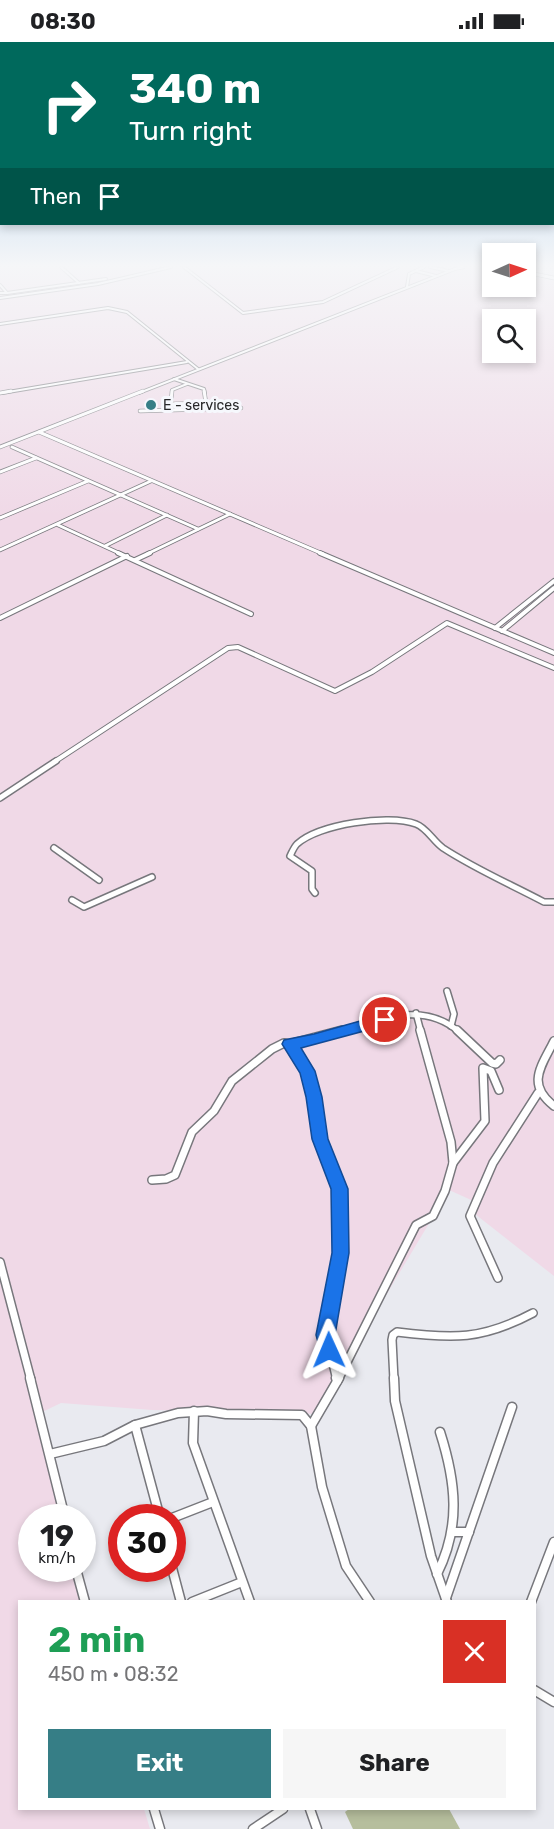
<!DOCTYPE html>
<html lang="en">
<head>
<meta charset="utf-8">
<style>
  :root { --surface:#fff; --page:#f6f6f6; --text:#202124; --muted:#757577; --accent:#367e86 }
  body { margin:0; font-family:Rubik,sans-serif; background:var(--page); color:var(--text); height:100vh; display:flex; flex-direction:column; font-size:22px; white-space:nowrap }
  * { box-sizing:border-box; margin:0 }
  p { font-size:20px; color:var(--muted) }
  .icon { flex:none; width:33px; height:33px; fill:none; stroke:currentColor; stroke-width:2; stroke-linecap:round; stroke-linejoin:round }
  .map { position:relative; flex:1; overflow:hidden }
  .drawer { position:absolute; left:18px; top:1558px; width:518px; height:210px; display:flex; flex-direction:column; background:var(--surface); border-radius:0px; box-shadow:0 3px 9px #0003 }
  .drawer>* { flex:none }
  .banner { position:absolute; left:0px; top:0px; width:555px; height:183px; box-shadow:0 3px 9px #0003; background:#00695c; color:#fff; overflow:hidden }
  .needle { width:39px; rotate:87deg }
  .tools { position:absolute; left:482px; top:201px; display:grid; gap:12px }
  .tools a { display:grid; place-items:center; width:54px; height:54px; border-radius:0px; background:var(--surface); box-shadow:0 3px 9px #0003; font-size:30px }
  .speed { position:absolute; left:18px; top:1462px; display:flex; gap:12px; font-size:30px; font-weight:700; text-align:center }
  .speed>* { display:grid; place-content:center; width:78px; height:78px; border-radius:50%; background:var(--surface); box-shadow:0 3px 9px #0003; line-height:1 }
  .speed small { font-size:15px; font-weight:400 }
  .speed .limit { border:9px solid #d22; background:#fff; color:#111 }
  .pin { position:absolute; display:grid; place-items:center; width:51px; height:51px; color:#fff; margin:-26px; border:3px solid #fff; border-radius:50%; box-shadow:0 2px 6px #0007 }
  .me { position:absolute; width:66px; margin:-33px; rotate:359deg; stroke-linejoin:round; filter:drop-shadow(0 0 4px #0008) }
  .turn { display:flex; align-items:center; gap:21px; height:126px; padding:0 30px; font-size:27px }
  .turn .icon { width:78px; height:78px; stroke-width:2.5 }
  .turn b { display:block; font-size:42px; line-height:51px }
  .then { display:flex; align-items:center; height:57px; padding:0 30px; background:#0003; gap:12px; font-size:22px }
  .round { display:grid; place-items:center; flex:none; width:63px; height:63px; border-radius:0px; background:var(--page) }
  .head { display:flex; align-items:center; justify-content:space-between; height:102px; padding:0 30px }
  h1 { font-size:36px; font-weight:700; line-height:45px; color:#1e9e55 }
  .button { display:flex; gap:12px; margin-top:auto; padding:12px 30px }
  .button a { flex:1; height:69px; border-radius:0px; background:var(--accent); color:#fff; font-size:24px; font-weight:700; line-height:69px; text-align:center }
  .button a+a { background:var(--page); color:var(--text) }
  .status { display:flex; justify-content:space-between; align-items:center; height:42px; padding:0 30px; background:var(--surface); direction:ltr }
  .status svg { height:16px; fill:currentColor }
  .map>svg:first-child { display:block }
</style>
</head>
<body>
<div class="status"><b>08:30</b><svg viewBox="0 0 49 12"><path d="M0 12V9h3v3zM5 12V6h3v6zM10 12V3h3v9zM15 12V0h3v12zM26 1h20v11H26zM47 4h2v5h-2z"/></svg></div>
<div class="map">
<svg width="554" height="1787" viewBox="0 0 554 1787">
  <rect width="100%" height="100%" fill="#e9eaf0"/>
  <!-- industrial -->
  <path fill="#f0d9e7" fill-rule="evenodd" d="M0 225H486L492 226V244H525V233L554 239V1234L475 1172 480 1162 449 1148 315 1372 152 1368 61 1361 36 1373 64 1476H32V1527H77L86 1560H20V1767H144L150 1787H0ZM492 278H525V310H492Z"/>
  <!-- green -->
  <polygon fill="#b6be9d" points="349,1767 449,1767 460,1787 353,1787 345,1770"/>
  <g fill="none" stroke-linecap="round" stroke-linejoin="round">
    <!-- minor-far5 casing -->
    <g stroke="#77777c" stroke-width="4">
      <g id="minor-far5">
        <polyline points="61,225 79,241"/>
        <polyline points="184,225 243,271 323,260 398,225"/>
        <polyline points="430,225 449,229"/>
        <polyline points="416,229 436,234"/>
        <polyline points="0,243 7,251 0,251"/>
        <polyline points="407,245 409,232 424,225"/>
        <polyline points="7,251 106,237"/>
        <polyline points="0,256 98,242 171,225"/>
        <polyline points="0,282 108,266 127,270 198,327"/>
        <polyline points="174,337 204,347 205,351"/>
        <polyline points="2,351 187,320"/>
        <polyline points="139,351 460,225"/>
        <polyline points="172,351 172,348 187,342"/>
      </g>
    </g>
    <!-- minor-far4 casing -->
    <g stroke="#77777c" stroke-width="4.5">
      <g id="minor-far4">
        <polyline points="204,349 207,366"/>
        <polyline points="0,351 11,349"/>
        <polyline points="170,362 207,361"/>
        <polyline points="170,368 172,349"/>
        <polyline points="140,369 241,366"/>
        <polyline points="39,390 323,512"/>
        <polyline points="0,405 143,349"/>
        <polyline points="12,405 198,487"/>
        <polyline points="0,430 36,416"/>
        <polyline points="0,476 88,439"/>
        <polyline points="58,483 121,512"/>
        <polyline points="105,504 167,473"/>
        <polyline points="0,508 151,439"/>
        <polyline points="147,512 230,472"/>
      </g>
    </g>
    <!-- minor-far3 casing -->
    <g stroke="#77777c" stroke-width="6">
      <g id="minor-far3">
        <polyline points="118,511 251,572"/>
        <polyline points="320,511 554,611"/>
        <polyline points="135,518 150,511"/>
        <polyline points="0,576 127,514"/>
        <polyline points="495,586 554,539"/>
        <polyline points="502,589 554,546"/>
        <polyline points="54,720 228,606 238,605 335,649 372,630 447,581 554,626"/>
      </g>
    </g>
    <!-- minor-far2 casing -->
    <g stroke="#77777c" stroke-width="8">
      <g id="minor-far2">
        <polyline points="0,756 56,719"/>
        <polyline points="54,806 99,838"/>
        <path d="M315 851 312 847V829L290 814C292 810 294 805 297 802 319 782 388 772 416 782 427 786 433 799 443 806 475 827 510 842 544 860H554"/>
        <polyline points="72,858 84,865 152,835"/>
        <polyline points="447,949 454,972 451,984"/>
        <polyline points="416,971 421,990"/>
        <path d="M337 990C378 978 423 958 459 990"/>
      </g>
    </g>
    <!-- minor-far1 casing -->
    <g stroke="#77777c" stroke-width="10">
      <g id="minor-far1">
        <polyline points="457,988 492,1021 496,1022 500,1018"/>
        <path d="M554 999C541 1025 526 1042 554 1064"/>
        <polyline points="289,1002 342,988"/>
        <polyline points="453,1121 485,1079 483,1026 491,1029 499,1048"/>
        <polyline points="152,1138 166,1137 175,1133 192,1090 214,1069 232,1039 272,1007 284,1001 289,1002 307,1029 314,1055 320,1097 340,1147 341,1211 326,1293 337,1338"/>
        <polyline points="0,1220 31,1338"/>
        <polyline points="498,1236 470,1174 493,1121 538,1051"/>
        <polyline points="338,1338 416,1183 433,1174 445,1149 453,1121 451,1100 420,988"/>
        <path d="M394 1338 392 1298 393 1293 397 1290C453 1297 482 1298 533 1271"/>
      </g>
    </g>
    <!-- minor casing -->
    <g stroke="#77777c" stroke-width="11">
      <g id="minor">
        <polyline points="30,1336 65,1476"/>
        <polyline points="336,1336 337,1339"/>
        <polyline points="394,1336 395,1359 431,1514 447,1560"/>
        <polyline points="194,1369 193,1401 250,1560"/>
        <polyline points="135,1383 160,1476"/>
        <polyline points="311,1384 339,1336"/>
        <polyline points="50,1412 104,1399 135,1383 178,1371 207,1369 226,1372 302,1373 311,1384 322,1445 346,1524 370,1560"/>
        <polyline points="172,1476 213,1460"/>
        <polyline points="453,1490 469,1490"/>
        <polyline points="172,1526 181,1560"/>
        <polyline points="76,1527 85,1560"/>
        <path d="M437 1532C461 1484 456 1440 440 1390"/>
        <polyline points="446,1556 512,1365"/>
        <polyline points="192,1560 242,1540"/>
        <polyline points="531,1560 554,1500"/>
        <polyline points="534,1648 554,1660"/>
        <polyline points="154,1767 160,1787"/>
        <polyline points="310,1767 317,1787"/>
        <polyline points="253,1787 283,1767"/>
      </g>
    </g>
    <!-- highway casing -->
    <g stroke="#77777c" stroke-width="4.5">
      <g id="highway">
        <polyline points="486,225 492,226"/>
        <polyline points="457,226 463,225"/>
        <polyline points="525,230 554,236"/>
      </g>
    </g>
    <!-- minor-far5 -->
    <use href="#minor-far5" stroke="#fff" stroke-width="2"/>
    <!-- minor-far4 -->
    <use href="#minor-far4" stroke="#fff" stroke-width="3"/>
    <!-- minor-far3 -->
    <use href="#minor-far3" stroke="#fff" stroke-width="4"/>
    <!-- minor-far2 -->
    <use href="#minor-far2" stroke="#fff" stroke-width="5"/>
    <!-- minor-far1 -->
    <use href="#minor-far1" stroke="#fff" stroke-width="7"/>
    <!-- minor -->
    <use href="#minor" stroke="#fff" stroke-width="8"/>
    <!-- highway -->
    <use href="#highway" stroke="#fff" stroke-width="3"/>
  </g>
  <!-- sky -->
  <linearGradient id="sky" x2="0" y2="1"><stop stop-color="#92c1e9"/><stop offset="0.47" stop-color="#f5f6f8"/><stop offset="1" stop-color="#f5f6f8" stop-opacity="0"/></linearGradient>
  <rect width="554" height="475" fill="url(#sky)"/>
  <!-- route -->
  <polygon fill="#1a73e8" stroke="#114b97" stroke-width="1.5" points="385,972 390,974 392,978 390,982 301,1006 315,1029 322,1055 328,1097 348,1147 349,1211 335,1293 338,1308 336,1315 329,1317 322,1315 316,1293 332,1211 331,1147 312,1097 306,1055 300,1031 282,1002 284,998 314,992"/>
  <!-- markers -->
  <circle fill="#367e86" stroke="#f6f8fd" stroke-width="2" cx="151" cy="363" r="6"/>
  <g text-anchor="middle" stroke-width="6" stroke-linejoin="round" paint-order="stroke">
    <!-- far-poi labels -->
    <g font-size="14" fill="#28282a" stroke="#f6f8fd" text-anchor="start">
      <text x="163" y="368">E - services</text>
    </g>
  </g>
</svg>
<div class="tools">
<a><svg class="needle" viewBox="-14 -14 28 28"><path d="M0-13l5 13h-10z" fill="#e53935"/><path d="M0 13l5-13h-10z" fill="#757577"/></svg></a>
<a><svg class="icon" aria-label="search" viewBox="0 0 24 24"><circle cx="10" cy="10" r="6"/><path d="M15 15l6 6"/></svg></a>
</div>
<div class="speed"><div>19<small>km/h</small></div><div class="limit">30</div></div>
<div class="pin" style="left:385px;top:978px;background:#d93025"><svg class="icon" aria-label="arrive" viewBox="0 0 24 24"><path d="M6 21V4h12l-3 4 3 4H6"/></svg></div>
<svg class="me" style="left:329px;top:1308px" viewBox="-20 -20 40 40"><path d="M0-17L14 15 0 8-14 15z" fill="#1a73e8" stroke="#fff" stroke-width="4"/></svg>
<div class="banner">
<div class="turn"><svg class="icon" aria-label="right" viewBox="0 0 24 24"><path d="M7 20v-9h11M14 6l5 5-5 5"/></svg><div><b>340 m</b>Turn right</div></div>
<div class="then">Then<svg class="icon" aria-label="arrive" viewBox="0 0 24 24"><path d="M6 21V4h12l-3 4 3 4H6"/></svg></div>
</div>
<section class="drawer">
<div class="head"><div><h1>2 min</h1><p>450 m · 08:32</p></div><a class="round" style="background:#d93025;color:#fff"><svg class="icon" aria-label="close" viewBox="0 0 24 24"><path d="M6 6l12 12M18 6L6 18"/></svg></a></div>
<div class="button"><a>Exit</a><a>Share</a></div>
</section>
</div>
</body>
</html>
